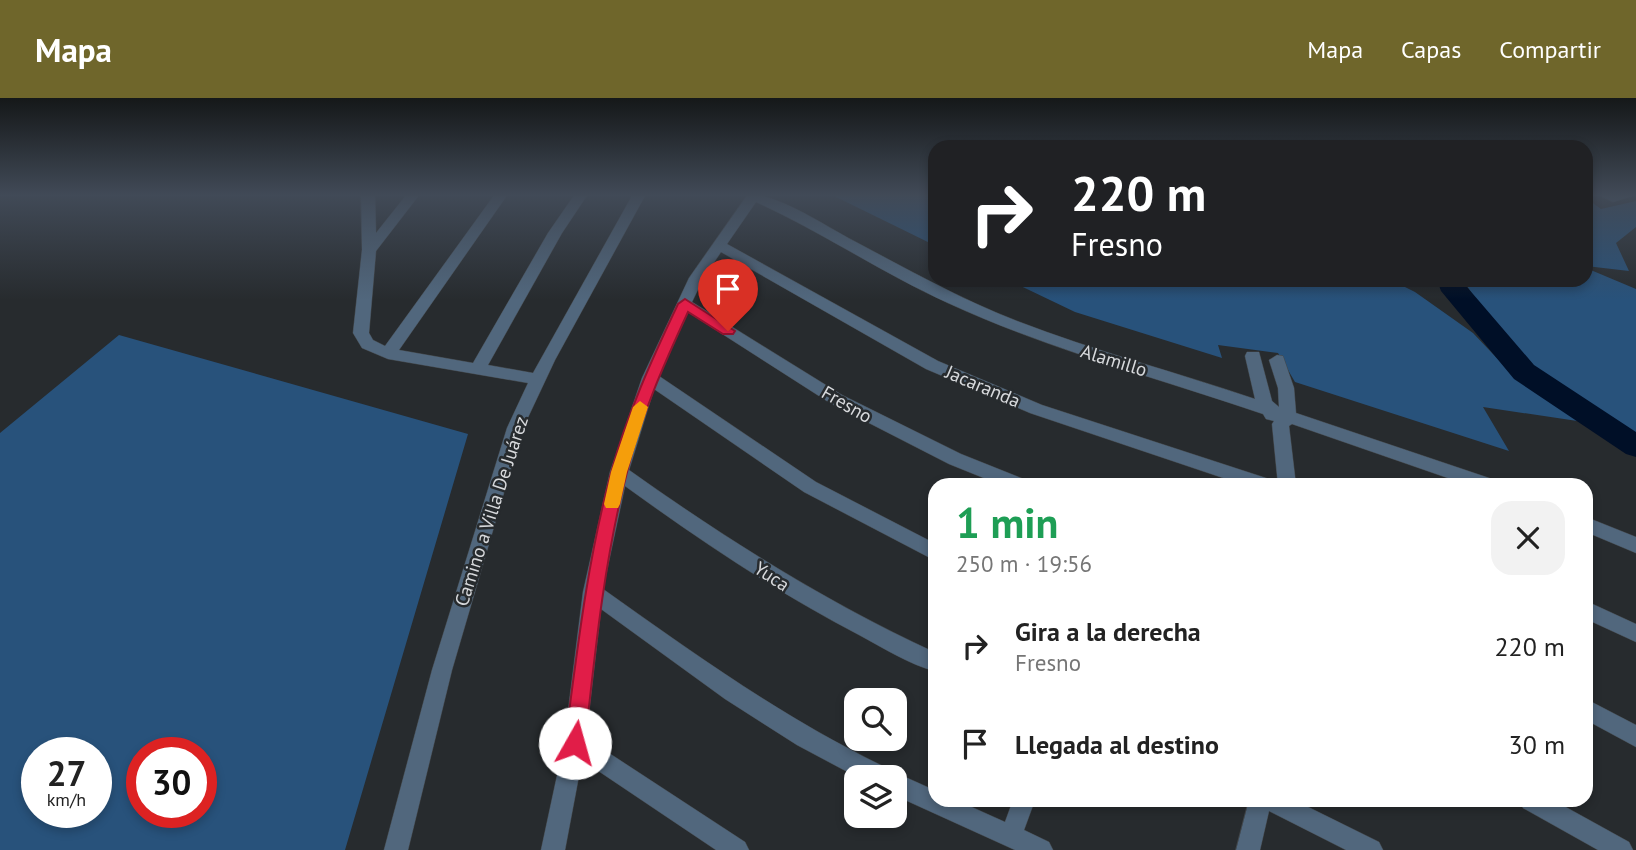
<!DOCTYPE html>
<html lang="es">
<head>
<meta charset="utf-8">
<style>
  :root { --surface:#fff; --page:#f2f2f2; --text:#222; --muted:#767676; --accent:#6f662b }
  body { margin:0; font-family:"PT Sans",sans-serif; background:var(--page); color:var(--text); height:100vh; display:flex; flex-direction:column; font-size:26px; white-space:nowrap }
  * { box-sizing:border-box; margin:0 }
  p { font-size:23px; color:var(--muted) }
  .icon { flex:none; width:38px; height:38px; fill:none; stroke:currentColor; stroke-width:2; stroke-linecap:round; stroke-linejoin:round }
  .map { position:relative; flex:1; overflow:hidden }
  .side { position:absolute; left:928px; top:380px; width:665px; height:329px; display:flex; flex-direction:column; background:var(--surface); border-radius:21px; box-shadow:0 4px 10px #0003 }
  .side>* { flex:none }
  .top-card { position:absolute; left:928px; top:42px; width:665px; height:147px; border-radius:21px; box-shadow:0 4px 10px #0003; background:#202124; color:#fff; overflow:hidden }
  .fabs { position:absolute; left:844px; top:590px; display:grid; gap:14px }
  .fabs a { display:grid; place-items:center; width:63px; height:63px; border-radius:14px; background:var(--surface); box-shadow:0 4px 10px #0003; font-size:35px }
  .speed { position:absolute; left:21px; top:639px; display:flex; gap:14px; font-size:35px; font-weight:700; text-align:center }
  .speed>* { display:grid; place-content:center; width:91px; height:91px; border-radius:50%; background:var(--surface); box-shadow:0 4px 10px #0003; line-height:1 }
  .speed small { font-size:18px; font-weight:400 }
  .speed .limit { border:10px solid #d22; background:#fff; color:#111 }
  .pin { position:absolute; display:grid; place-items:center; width:60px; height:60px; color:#fff; margin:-72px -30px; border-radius:50% 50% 50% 0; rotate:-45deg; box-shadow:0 0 7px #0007 }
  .pin .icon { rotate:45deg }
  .me { position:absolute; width:77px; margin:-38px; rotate:7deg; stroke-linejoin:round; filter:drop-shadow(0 0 5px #0008) }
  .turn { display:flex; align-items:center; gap:24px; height:147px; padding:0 28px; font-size:32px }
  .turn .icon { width:91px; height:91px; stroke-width:2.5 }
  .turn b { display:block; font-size:49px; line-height:60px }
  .round { display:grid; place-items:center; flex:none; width:74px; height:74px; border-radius:21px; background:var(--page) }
  .head { display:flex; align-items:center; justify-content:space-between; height:119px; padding:0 28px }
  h1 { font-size:42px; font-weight:800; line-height:52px; color:#1e9e55 }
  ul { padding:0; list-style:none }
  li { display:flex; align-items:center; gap:21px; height:98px; padding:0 28px }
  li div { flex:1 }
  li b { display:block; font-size:26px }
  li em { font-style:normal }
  header { display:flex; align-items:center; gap:42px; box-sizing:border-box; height:98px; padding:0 35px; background:var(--accent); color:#fff }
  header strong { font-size:33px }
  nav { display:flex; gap:38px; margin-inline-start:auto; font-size:24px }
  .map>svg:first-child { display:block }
</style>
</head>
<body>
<header>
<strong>Mapa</strong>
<nav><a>Mapa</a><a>Capas</a><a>Compartir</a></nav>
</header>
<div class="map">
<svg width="1636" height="752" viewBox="0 0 1636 752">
  <rect width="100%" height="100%" fill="#272b2e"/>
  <!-- green -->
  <g fill="#28527b" fill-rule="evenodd">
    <polygon points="830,96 934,96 934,147"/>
    <polygon points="1586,100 1601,111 1636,103 1636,129 1616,145 1629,173 1586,168"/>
    <polygon points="1586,170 1636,191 1636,335 1529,265 1482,211 1463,182 1586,182"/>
    <polygon points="1008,182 1391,182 1415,194 1473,235 1511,275 1584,324 1483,309 1509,353 1295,284 1278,255 1218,247 1222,260 1075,214"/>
    <path d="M119 237 468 336 345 752H0V335ZM96 654V714H37V654ZM201 654V714H142V654Z"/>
  </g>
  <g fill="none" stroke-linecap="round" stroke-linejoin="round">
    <!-- river -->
    <polygon fill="#000f27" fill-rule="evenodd" points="1437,182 1461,182 1534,267 1636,334 1636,359 1626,356 1514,281 1441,193"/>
    <!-- minor casing -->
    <g stroke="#43474a" stroke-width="1">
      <g id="minor">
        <polygon points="361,96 375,96 376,135 407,96 420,96 376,153 369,235 373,242 385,248 495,96 508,96 399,252 473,265 548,135 575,96 588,96 562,135 488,267 533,275 633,96 646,96 555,262 523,330 452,572 408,752 384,752 432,572 507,330 528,285 388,261 362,250 353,235 362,152"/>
        <path d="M748 96C779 96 825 128 854 143 907 171 960 201 1017 223 1094 253 1176 274 1255 301L1245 258 1247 254H1259L1272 303 1279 309 1278 290 1269 262 1277 257 1283 258 1294 290 1296 315 1495 382 1498 387H1468L1292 326 1289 328 1296 387H1278L1272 326 1274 323 1266 321 1263 316C1158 280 1050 252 948 205 882 175 822 134 756 104L727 146 938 263 1042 307 1272 382 1275 387H1244L1030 315 926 271 721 154 703 181 692 204 842 297 961 356 1026 382 1029 387H1001L949 366 830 305 688 214 659 278 816 384 934 445V462L804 394 654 291 629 372C726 441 826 504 934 554V573C909 566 885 551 861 538 778 495 701 443 625 388L603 491C696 557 786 622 889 671L891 675 894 674 934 692V702H956L1005 724 1013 702H1035L1024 732 1049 744 1053 752H1015L894 697V679H857L797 647 725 601 601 511 586 640 745 744 749 752H716L582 662 565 752H541L564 645 583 494 610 374 642 280 689 180Z"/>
        <polygon points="1596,96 1636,96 1636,97 1613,104"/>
        <polygon points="1586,419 1636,439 1636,455 1586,434"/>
        <polygon points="1586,503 1636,526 1636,544 1586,521"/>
        <polygon points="1586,601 1636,627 1636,649 1586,622"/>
        <polygon points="1249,702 1294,702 1379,744 1383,752 1346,752 1269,713 1260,752 1236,752"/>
        <polygon points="1520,702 1553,702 1629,744 1633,752 1598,752 1523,710"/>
      </g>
    </g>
    <!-- minor -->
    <use href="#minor" fill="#51677d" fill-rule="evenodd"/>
  </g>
  <!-- sky -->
  <linearGradient id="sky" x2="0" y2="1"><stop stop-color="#151819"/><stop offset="0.48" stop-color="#414a57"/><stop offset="1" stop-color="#414a57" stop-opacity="0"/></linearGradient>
  <rect width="1636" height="202" fill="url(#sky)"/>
  <!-- route -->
  <path fill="#e11d48" stroke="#92132f" stroke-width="2" d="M685 201 735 233 733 236H723L688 214C664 266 641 318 627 374 604 463 595 554 585 645L582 651 575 654 568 651 565 645C577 554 587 464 611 375 627 316 652 261 678 206Z"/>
  <!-- slow -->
  <polygon fill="#f59e0b" points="640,303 648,309 627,374 620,406 618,410 606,410 604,406 611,374 633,309"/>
  <g text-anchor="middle" stroke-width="5" stroke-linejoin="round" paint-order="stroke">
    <!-- street labels -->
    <g font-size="19" fill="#d7d9dc" stroke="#272b2e">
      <text transform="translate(1114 262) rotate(17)" y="7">Alamillo</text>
      <text transform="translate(983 288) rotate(23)" y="7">Jacaranda</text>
      <text transform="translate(847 306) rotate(30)" y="7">Fresno</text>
      <text transform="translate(491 413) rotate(-72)" y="7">Camino a Villa De Juárez</text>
      <text transform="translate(772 478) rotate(33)" y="7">Yuca</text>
    </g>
  </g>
</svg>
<div class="fabs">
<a><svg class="icon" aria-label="search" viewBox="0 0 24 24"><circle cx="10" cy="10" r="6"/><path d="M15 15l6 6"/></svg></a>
<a><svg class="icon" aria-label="layers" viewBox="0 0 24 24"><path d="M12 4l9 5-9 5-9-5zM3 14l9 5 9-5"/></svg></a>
</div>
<div class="speed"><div>27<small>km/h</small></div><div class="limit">30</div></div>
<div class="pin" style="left:728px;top:233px;background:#d93025"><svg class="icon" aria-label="arrive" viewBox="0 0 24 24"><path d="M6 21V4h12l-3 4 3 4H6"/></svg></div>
<svg class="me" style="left:575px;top:645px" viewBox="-20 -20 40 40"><circle r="19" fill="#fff"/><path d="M0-13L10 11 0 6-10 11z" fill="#e11d48"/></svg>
<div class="top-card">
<div class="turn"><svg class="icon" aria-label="right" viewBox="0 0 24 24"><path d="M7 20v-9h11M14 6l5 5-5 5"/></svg><div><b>220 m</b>Fresno</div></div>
</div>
<section class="side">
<div class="head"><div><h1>1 min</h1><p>250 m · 19:56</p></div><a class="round"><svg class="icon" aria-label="close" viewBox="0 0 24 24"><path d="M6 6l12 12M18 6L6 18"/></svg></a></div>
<ul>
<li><svg class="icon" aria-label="right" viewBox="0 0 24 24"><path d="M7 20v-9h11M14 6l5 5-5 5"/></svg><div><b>Gira a la derecha</b><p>Fresno</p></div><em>220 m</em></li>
<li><svg class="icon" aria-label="arrive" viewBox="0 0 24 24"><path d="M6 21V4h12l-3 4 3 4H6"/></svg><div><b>Llegada al destino</b></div><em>30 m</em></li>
</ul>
</section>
</div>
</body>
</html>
